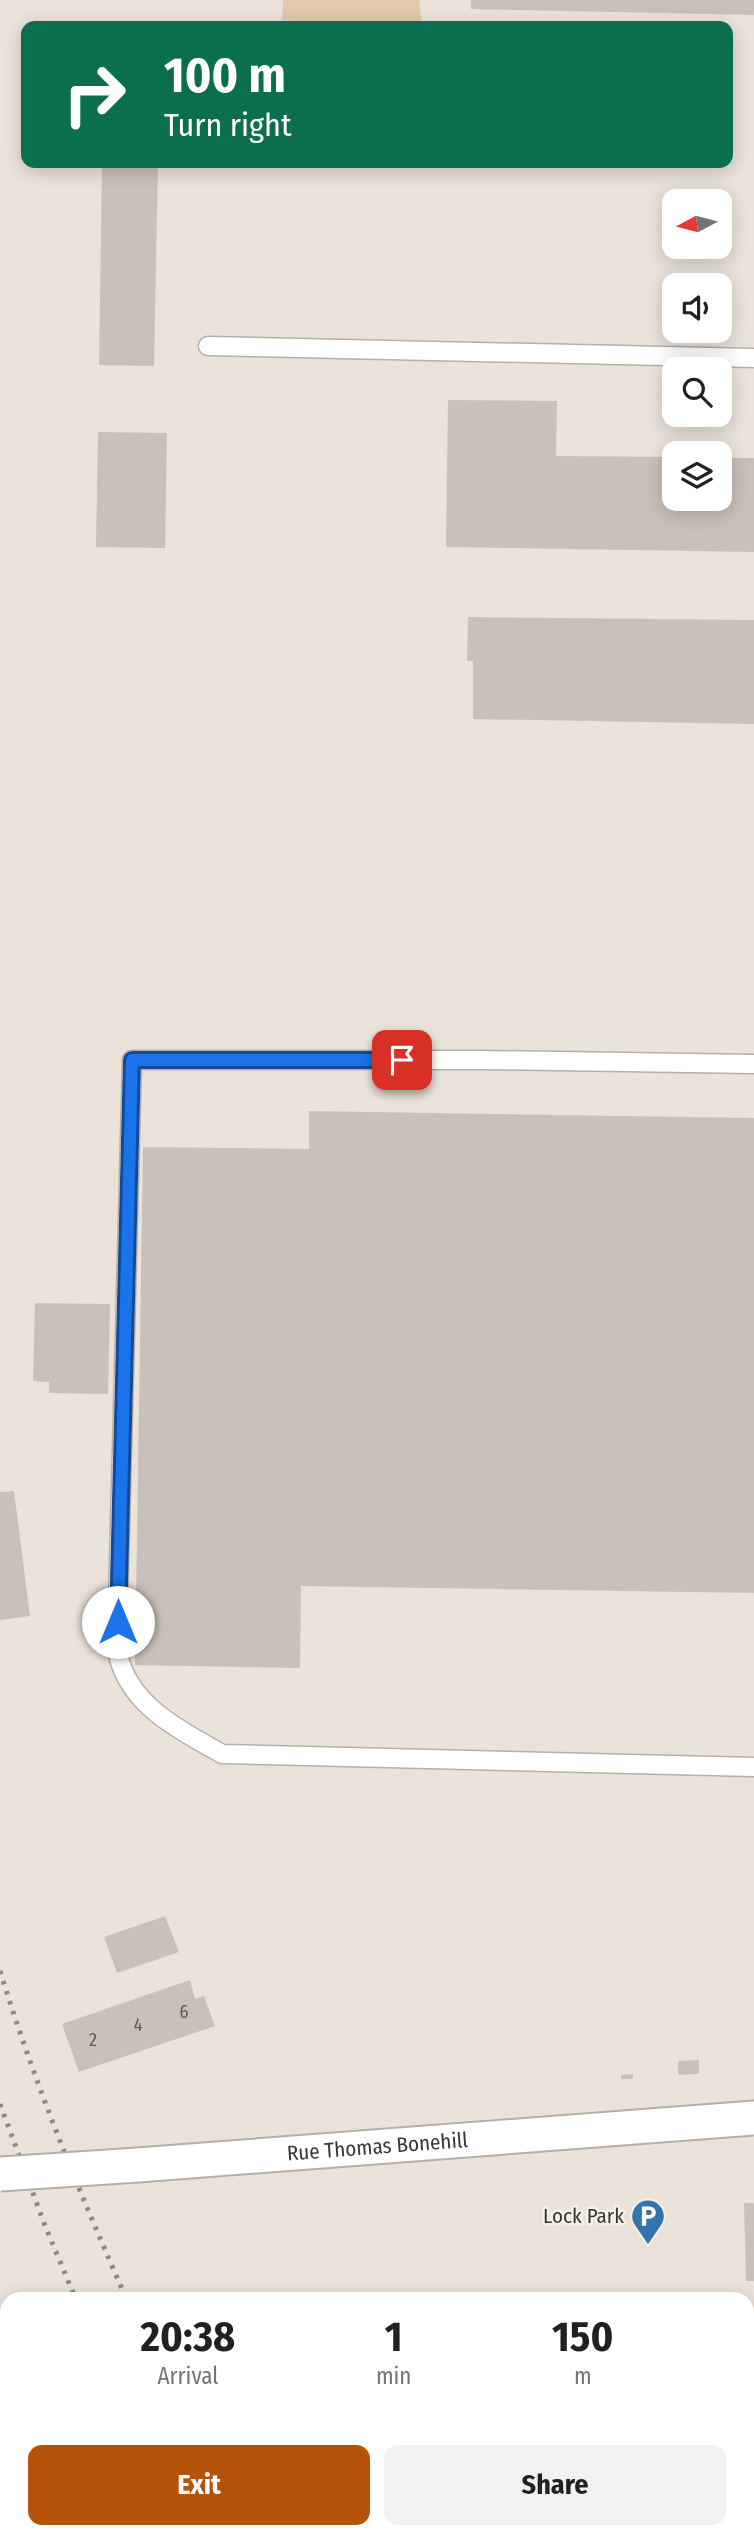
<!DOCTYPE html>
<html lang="en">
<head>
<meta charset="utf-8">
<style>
  :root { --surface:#fff; --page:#f2f2f2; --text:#202124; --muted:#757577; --accent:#b45309 }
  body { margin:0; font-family:"Fira Sans Condensed",sans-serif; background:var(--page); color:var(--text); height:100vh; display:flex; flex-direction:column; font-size:26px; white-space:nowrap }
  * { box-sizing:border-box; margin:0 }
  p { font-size:23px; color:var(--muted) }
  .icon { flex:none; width:38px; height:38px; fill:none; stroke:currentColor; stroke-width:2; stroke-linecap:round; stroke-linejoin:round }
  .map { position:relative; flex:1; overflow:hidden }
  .sheet { position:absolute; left:0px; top:2292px; width:754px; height:247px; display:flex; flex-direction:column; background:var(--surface); border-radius:21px 21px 0 0; box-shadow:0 4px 18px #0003 }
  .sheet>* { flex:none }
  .top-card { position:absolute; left:21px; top:21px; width:712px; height:147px; border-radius:14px; box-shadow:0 4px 18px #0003; background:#0b6e4f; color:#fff; overflow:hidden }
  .needle { width:46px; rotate:263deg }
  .fabs { position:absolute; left:662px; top:189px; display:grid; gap:14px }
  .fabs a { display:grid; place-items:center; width:70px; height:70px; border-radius:14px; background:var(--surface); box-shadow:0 4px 18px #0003; font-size:35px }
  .pin { position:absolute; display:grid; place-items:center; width:60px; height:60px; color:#fff; margin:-30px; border-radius:14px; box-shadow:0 4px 10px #0006 }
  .me { position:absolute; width:77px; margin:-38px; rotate:0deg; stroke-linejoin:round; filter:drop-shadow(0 0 5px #0008) }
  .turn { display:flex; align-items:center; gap:24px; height:147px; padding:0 28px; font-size:32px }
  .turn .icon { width:91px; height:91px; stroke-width:2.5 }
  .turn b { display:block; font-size:49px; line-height:60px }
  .eta { display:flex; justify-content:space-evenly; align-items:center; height:119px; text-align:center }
  .eta b { font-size:42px; font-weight:700; line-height:49px }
  .button { display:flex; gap:14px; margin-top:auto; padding:14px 28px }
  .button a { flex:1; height:80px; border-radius:14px; background:var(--accent); color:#fff; font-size:28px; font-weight:700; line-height:80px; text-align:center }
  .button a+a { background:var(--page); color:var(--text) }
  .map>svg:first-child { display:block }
</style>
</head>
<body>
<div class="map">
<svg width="754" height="2539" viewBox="0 0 754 2539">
  <rect width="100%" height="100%" fill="#ebe3da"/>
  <!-- green -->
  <g fill="#e3c8ae">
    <polygon points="283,0 419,0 422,26 368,26 282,20"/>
    <polygon points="747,2506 754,2507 754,2539 330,2539 326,2532 747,2532"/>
  </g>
  <!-- building -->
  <g fill="#c9c1b9">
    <polygon points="471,0 754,0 754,15 471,9"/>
    <polygon points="102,163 158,163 154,366 99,365"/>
    <polygon points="448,400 557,401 556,456 674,457 674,499 719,499 719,458 754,458 754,552 446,547"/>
    <polygon points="98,432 167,433 165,548 96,547"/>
    <polygon points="468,617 754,620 754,724 473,719 473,661 467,661"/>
    <polygon points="309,1111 754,1118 754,1593 301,1586 300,1668 135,1665 143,1147 309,1149"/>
    <polygon points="35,1303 110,1304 108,1394 49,1393 49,1382 33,1381"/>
    <polygon points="14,1491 30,1616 0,1620 0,1492"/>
    <polygon points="165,1916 179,1952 117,1973 104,1937"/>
    <polygon points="190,1980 195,1999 204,1996 215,2026 79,2072 62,2024"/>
    <polygon points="699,2060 699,2074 678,2075 678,2061"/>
    <polygon points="633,2074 633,2079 621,2079 621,2075"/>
    <polygon points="744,2203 754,2203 754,2281 746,2281"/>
    <polygon points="0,2320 7,2337 7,2351 0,2354"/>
    <polygon points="7,2363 7,2514 0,2499 0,2366"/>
    <polygon points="15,2532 65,2532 66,2535 72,2532 92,2532 94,2535 85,2539 18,2539"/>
  </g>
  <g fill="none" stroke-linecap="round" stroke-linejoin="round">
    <!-- lane casing -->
    <g stroke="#b7afa7" stroke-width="21">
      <g id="lane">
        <polyline points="208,346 754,358"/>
        <path d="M754 1064 483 1060H132L118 1602C118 1619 115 1646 120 1662 135 1709 182 1731 222 1754L754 1767"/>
        <polyline points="0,2510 7,2524"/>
      </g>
    </g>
    <!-- street casing -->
    <g stroke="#b7afa7" stroke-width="37">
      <g id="street">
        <path id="s1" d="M138 2165 754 2118"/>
      </g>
    </g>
    <!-- lane -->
    <use href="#lane" stroke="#fff" stroke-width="18"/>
    <!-- street -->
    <use href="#street" stroke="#fff" stroke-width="33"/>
    <!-- rail -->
    <g stroke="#8f8983" stroke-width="5" stroke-dasharray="3.5 7" stroke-linecap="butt">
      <path d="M0 1971C35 2084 79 2192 127 2300"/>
      <polyline points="0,2104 44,2223 76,2300"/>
      <polyline points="194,2532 198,2539"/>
      <polyline points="251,2532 254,2539"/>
    </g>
    <!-- street-bridge casing -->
    <g stroke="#b7afa7" stroke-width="37" stroke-linecap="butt">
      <polyline id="street-bridge" points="0,2174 138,2165"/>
    </g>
    <!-- street-bridge -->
    <use href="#street-bridge" stroke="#fff" stroke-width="33"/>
  </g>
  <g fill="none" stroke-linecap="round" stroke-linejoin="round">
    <!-- route casing -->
    <g stroke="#114b97" stroke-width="18">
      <polyline id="route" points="118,1622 132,1060 402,1060"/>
    </g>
    <!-- route -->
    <use href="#route" stroke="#1a73e8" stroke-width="12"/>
  </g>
  <!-- icons -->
  <defs>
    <g id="parking-pin" transform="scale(1.75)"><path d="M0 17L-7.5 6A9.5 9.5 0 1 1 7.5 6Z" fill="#3274ab" stroke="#f9f0e8"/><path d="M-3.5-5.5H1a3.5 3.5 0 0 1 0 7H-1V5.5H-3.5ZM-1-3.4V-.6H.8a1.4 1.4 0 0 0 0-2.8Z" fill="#fff"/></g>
  </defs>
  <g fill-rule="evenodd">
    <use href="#parking-pin" x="648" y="2216"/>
  </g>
  <g text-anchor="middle" stroke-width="5" stroke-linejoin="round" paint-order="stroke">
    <!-- number labels -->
    <g font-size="18" fill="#5d5954">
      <text x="184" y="2018">6</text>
      <text x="138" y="2031">4</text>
      <text x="93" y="2046">2</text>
    </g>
    <!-- street labels -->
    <g font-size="21" fill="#393633" stroke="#f9f0e8">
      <text dy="7" stroke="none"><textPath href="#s1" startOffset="240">Rue Thomas Bonehill</textPath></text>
    </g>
    <!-- poi labels -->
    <g font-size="21" fill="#393633" stroke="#f9f0e8" text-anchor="end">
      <text x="624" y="2223">Lock Park</text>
    </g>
  </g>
</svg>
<div class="fabs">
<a><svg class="needle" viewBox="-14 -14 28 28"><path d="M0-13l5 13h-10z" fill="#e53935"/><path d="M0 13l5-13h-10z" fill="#757577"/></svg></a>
<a><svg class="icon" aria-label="sound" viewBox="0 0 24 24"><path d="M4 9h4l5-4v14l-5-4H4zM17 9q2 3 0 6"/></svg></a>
<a><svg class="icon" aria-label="search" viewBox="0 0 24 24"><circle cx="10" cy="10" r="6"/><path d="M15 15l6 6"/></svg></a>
<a><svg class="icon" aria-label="layers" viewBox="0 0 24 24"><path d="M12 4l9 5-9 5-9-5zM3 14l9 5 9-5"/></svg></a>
</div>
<div class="pin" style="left:402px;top:1060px;background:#d93025"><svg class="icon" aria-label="arrive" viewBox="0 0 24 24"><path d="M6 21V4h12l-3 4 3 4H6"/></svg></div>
<svg class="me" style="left:118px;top:1622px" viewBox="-20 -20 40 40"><circle r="19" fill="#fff"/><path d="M0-13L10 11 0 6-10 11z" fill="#1a73e8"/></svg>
<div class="top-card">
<div class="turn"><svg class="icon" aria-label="right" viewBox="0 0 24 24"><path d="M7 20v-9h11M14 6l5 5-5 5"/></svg><div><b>100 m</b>Turn right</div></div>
</div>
<section class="sheet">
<div class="eta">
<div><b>20:38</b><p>Arrival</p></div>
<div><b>1</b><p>min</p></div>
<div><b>150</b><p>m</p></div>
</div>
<div class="button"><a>Exit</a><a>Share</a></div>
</section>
</div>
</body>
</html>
